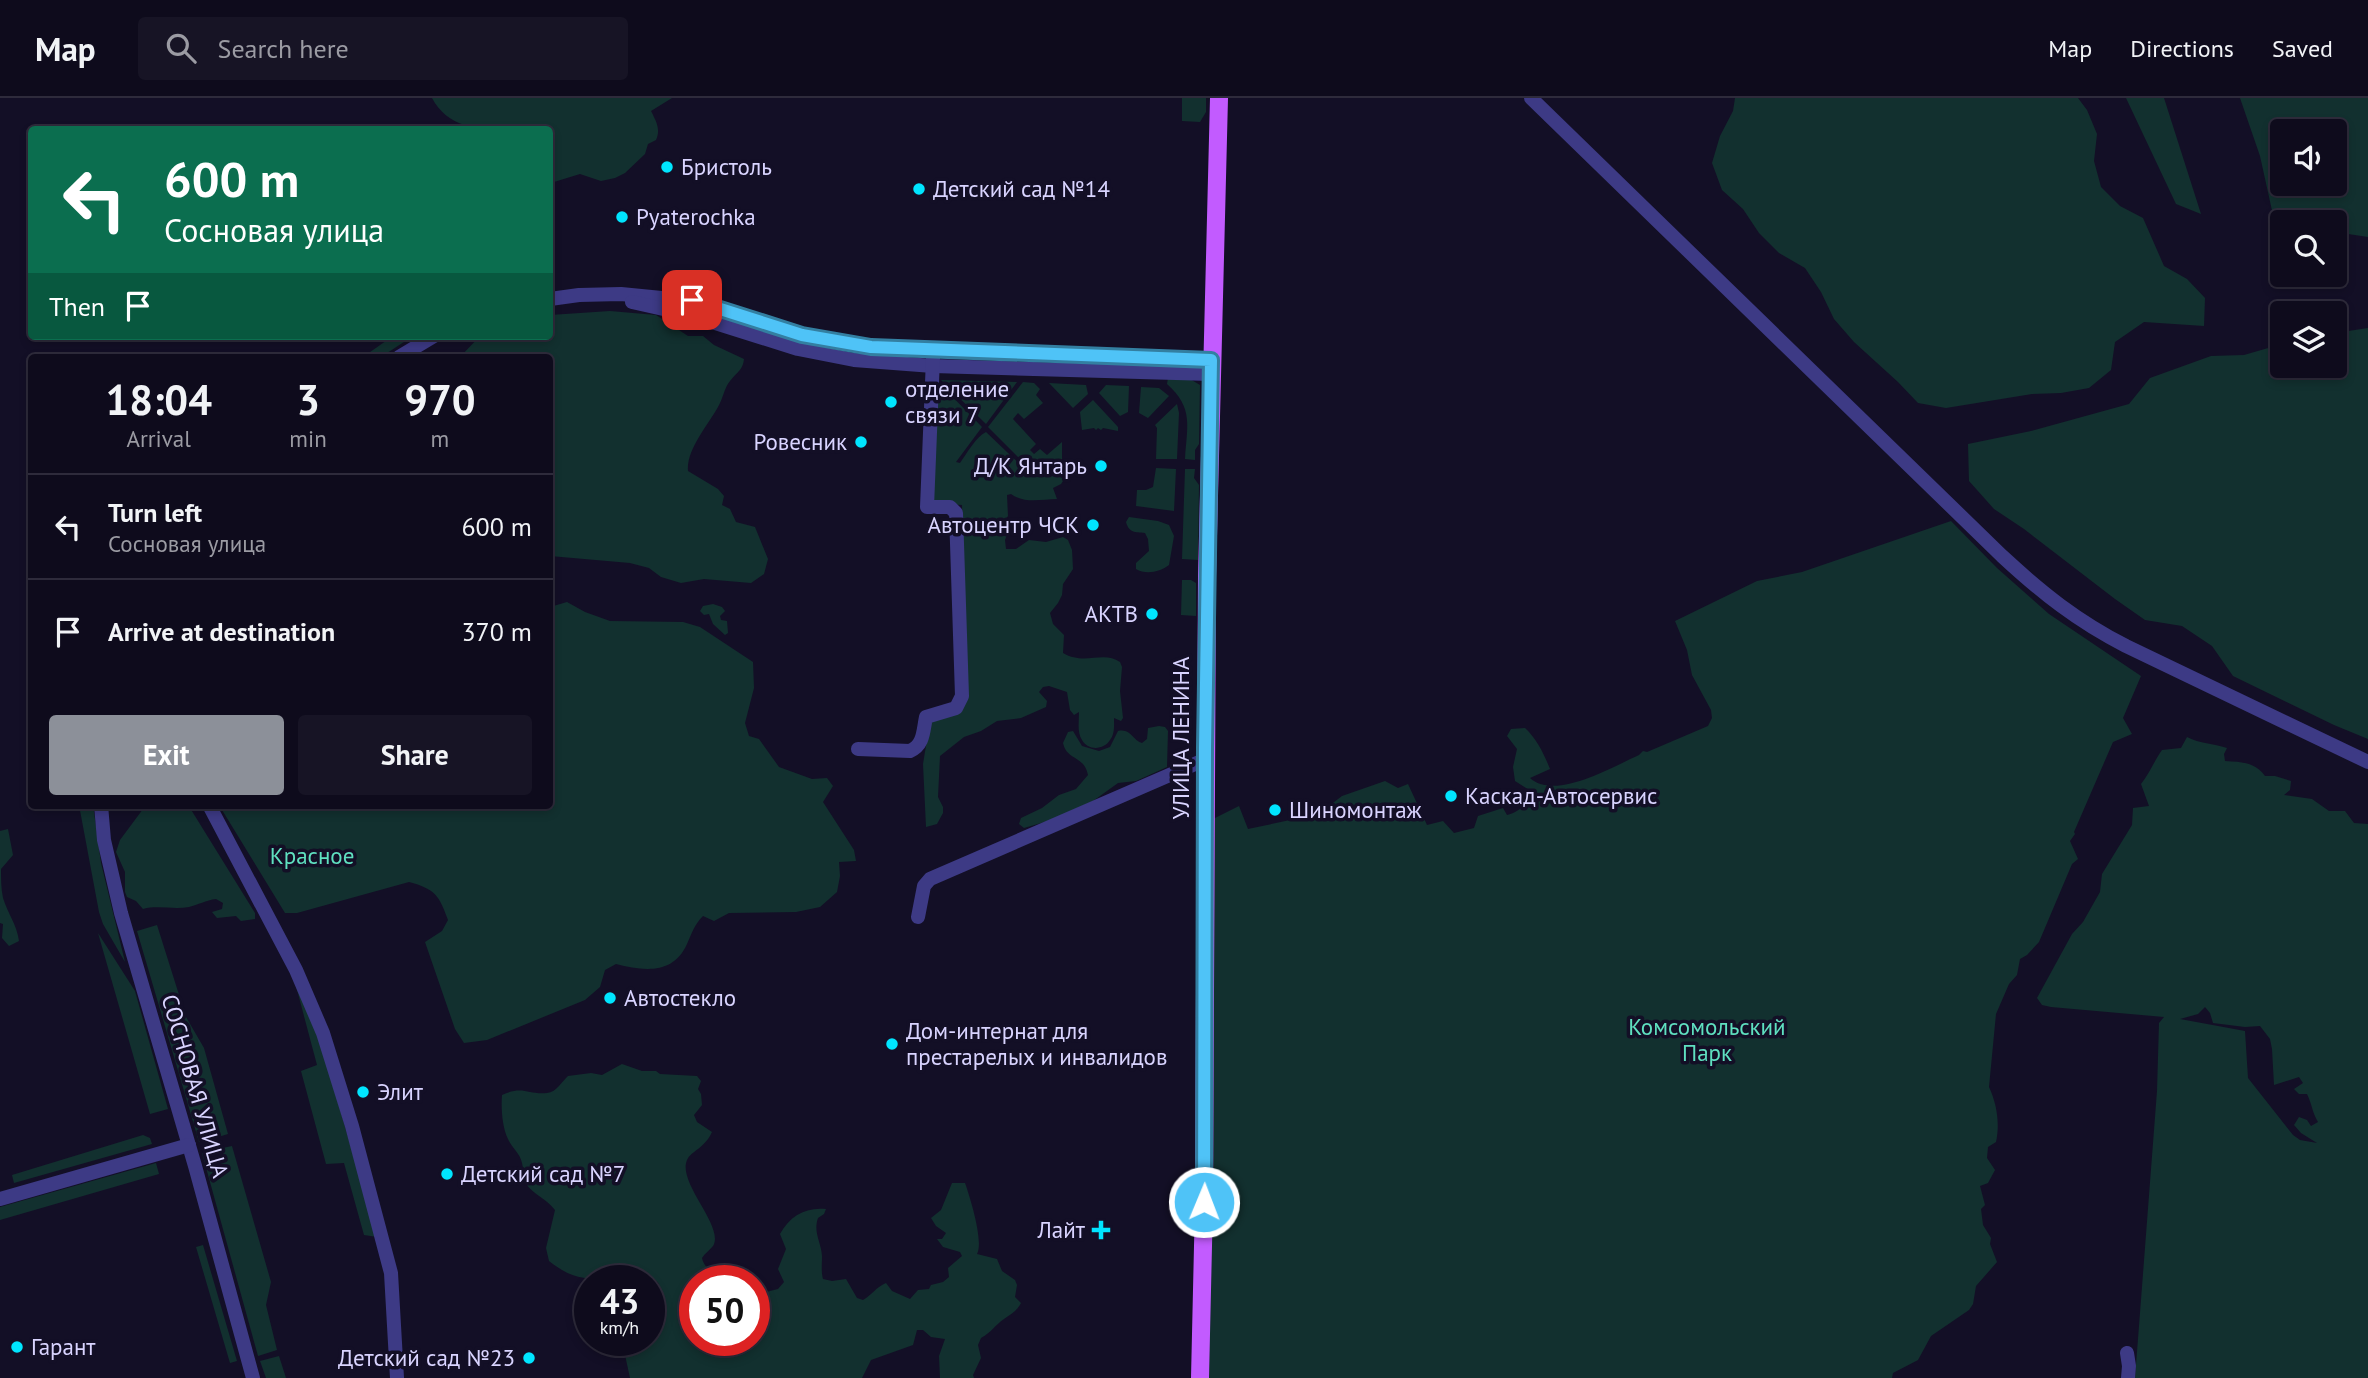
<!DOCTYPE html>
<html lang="en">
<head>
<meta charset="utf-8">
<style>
  :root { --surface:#0e0b1c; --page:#171425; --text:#f1f3f6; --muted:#9b9ba3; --line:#2e2b3b; --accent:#8c9099 }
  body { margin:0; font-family:"PT Sans",sans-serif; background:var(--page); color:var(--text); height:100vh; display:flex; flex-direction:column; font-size:26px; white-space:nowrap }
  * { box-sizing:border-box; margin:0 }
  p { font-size:23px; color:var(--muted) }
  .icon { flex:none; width:38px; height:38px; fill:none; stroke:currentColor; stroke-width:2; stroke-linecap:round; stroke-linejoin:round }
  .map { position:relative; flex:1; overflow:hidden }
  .details { position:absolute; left:28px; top:256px; width:525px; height:455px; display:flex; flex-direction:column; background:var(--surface); border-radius:7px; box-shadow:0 4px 10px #0003,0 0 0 2px var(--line) }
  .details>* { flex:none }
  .top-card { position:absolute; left:28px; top:28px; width:525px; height:214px; border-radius:7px; box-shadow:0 4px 10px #0003,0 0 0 2px var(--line); background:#0b6e4f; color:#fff; overflow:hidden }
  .buttons { position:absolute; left:2270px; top:21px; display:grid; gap:14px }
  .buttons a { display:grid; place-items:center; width:77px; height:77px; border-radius:7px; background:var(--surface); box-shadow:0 4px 10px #0003,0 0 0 2px var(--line); font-size:35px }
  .speed { position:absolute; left:574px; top:1167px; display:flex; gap:14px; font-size:35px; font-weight:700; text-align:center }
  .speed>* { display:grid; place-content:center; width:91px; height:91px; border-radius:50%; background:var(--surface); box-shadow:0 4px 10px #0003,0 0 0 2px var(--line); line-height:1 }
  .speed small { font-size:18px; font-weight:400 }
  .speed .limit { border:10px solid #d22; background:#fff; color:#111 }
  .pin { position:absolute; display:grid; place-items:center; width:60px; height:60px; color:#fff; margin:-30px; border-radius:14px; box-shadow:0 4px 10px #0006 }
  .me { position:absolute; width:77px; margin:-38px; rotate:1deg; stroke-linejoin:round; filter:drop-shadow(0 0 5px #0008) }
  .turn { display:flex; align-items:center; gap:24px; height:147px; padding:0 21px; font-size:32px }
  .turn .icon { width:91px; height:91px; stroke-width:2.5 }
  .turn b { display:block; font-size:49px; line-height:60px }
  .then { display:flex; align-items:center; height:66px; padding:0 21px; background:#0003; gap:14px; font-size:26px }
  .eta { display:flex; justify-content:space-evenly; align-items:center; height:119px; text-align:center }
  .eta b { font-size:42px; font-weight:700; line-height:49px }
  .cta { display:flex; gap:14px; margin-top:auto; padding:14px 21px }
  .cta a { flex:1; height:80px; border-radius:7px; background:var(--accent); color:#fff; font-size:28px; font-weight:700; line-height:80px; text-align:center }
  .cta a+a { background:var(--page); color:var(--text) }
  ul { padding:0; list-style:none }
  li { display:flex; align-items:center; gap:21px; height:105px; padding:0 21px; border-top:2px solid var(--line) }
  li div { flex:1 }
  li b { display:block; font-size:26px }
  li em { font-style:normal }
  header { display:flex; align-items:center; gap:42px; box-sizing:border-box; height:98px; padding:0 35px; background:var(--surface); border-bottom:2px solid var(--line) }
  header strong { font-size:33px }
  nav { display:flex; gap:38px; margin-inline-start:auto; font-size:24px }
  .search { width:490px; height:63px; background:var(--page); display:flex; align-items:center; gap:18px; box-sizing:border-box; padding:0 24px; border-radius:7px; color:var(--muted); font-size:26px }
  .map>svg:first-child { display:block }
</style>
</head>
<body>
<header>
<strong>Map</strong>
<div class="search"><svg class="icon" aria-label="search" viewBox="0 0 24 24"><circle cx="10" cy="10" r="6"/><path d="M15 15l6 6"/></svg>Search here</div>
<nav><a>Map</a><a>Directions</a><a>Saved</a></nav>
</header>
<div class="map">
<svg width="2368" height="1280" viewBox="0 0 2368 1280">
  <rect width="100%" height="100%" fill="#130f26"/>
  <!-- green -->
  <g fill="#12302f" fill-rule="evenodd">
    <path d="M432 0H672L651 13C656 23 661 31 656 42L648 46 645 56 625 75 615 80 601 83 580 76 554 84 550 83V32C510 32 453 41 432 0Z"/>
    <polygon points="1182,0 1206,0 1206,14 1200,24 1182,23"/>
    <polygon points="1735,0 2078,0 2087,12 2097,36 2094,63 2101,89 2120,108 2143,120 2164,168 2187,181 2205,200 2204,228 2144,224 2115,244 2111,272 2089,290 2061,295 2032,296 1946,310 1918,305 1898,284 1854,244 1834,221 1821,194 1805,170 1779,155 1759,135 1743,111 1722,92 1712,65 1720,38 1733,13"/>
    <polygon points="2126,0 2164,0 2201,116 2176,106"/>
    <path d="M2240 0H2368V139L2335 134 2334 124H2298L2273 117 2260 58ZM2282 33H2334V86H2282Z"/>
    <path d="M610 213 656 217 688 238H703L714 247 744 261C743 272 737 274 730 283 724 290 723 301 718 309 708 327 686 352 688 373L718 391 724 398 722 407 730 411 736 424 755 429 768 461 764 476 751 485 704 481 681 485 661 479 649 470 630 465 550 458V259H460L480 238H550V217Z"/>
    <polygon points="2368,230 2368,641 2334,627 2233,578 2212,548 2182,528 2145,522 2115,501 2024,431 1994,411 1969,383 1968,346 2031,333 2129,306 2150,280 2211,258 2244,257 2282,246 2282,268 2334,268 2335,235"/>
    <polygon points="393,238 413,238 381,259 363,259"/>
    <path d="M1168 280 1190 281 1200 287 1199 346 1195 352V362L1185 361C1187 328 1194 310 1167 286Z"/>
    <polygon points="941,282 1017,284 986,326"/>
    <path d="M937 283 982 329 956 364 960 365C967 355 976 339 986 334L1026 372 1032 373 988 329 1023 284 1034 285 1040 291 1036 297 1043 305 1024 321 1018 315 1013 321 1036 346 1030 352 1034 356 1040 351 1047 357 1062 344V376H1060L1063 383 1061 386 1053 390 1057 401C1042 401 1025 406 1011 396L1007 397 1008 418 1001 428 1008 434 1005 442 1006 451H1016L1029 442 1046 444 1063 439 1068 442 1072 452 1073 471 1063 486 1062 497 1058 505 1050 515 1053 526 1064 537 1063 555C1085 568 1103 552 1120 564L1122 569 1120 593 1123 620 1121 623 1114 620C1114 627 1115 636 1110 642 1104 652 1088 653 1082 642 1077 634 1079 624 1079 614L1074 617 1070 612 1067 594 1049 588 1043 589 1039 594 1047 603 1046 609 1021 620 997 623 981 633 964 639 940 658 938 699 943 709V715L937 726 926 729 923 666 930 623 966 602 962 407 930 405Z"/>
    <polygon points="1049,285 1086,287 1088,296 1073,310"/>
    <polygon points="1106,287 1129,288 1128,314 1120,318 1099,295"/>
    <polygon points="1141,289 1159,290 1169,298 1148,320 1139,315"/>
    <polygon points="1093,302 1118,329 1118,333 1103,330 1101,332 1098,330 1096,332 1094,330 1082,332 1080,314"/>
    <polygon points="1177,306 1179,315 1177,361 1156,361 1157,330 1155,327"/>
    <polygon points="1156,370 1176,371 1174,413 1136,408 1137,392 1146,392 1153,389"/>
    <polygon points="1185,371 1195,371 1194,380 1199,387 1198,462 1182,461"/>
    <path d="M1129 419 1158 423 1169 427 1174 438 1169 467C1160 474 1146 477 1136 471V465L1149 453 1148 441 1145 435C1135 434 1129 435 1126 424Z"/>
    <path d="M1951 423 1997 470 2049 516 2141 578 2123 620 2132 636 2113 644 2074 734 2075 736 2070 743 2078 761 2072 766 2039 844 2027 857 2020 861 2017 877 2009 886 1996 916 1989 989C1997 1006 2000 1026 1996 1044L1988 1049 1987 1060 1995 1072 1988 1085 1980 1088 1985 1107 1981 1111 1983 1127 1991 1140 1990 1146 1997 1164 1976 1188 1973 1206 1969 1212 1931 1238 1918 1262 1893 1275 1892 1280H1200L1205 725 1239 708 1248 731 1309 718 1321 714 1342 698 1385 683 1398 690 1408 686 1427 727 1443 723 1454 735 1474 730 1478 718 1503 710 1507 717C1519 714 1530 705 1531 693L1515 683 1513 669 1517 651 1507 638 1511 631 1525 630C1537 641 1544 656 1550 671L1530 680C1555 703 1612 669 1639 657L1643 653 1647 654 1708 628 1712 620 1711 612 1692 577 1687 552 1675 523 1757 483 1802 474Z"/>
    <polygon points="1182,482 1191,482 1196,485 1196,518 1181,517"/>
    <path d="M567 504 585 514 610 523 683 524 700 529 753 564 754 590 745 625 749 638 759 641 779 669 812 681 827 680 833 688 823 704 854 752 856 763 839 764 840 778 837 794 820 809 796 814 729 815 714 823 703 818C694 827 692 835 687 846 673 877 644 873 616 866L605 872 600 889 585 902 487 942 464 945 455 931 425 844 442 833 448 822C439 797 435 791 409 784L297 815H285L219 707H550V509Z"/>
    <polygon points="713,506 722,509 725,513 720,518 721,522 727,523 728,535 725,537 713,526 709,516 704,517 700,513 703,508"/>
    <path d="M1159 628 1165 629 1168 633 1167 669 1136 683 1118 685 1093 703 1048 723 1024 730 1019 726 1021 720 1042 710 1059 697 1076 691 1088 677C1084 657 1067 663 1063 645L1068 634 1073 633 1082 648 1099 653 1110 649 1118 633C1131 630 1132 642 1142 645L1147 641 1148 630Z"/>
    <path d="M2187 639C2200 646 2213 645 2227 650L2224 656 2225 663C2241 664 2255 664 2265 678H2275L2291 683 2290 692 2284 697 2312 701 2329 713H2345L2354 725 2368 726V1280H2135L2157 993 2159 925 2164 919 2051 909 2042 907 2037 900 2072 836 2083 824 2100 794 2102 776 2132 727 2133 710 2149 708 2141 686C2150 675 2154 663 2162 652L2181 650ZM2205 909 2210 915 2213 925 2245 929 2260 928 2270 941 2272 951 2274 987 2299 979 2303 985 2294 991 2299 996H2307C2312 1006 2312 1014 2318 1024L2311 1028 2307 1022 2299 1019 2294 1027 2301 1035 2317 1045 2300 1042 2293 1037 2248 980 2245 933 2180 921 2198 916Z"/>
    <polygon points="79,707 93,707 101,765 125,864 103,826 99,814"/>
    <path d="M146 707H185L190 710 255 815V821L241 823 236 818 217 820 212 814 222 811 223 805 216 801C206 802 198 807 189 809 174 812 158 807 143 811L136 803 127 799 125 794V774L116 754 120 742Z"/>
    <path d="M8 731 13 757 1 771C1 781 1 791 3 800 8 816 17 827 19 843L9 848 2 840 3 826 0 825V733Z"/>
    <polygon points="157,827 186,919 204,950 228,1036 215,1040 213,1035 206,1037 206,1042 199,1044 137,833"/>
    <polygon points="98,835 135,893 168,1011 150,1016"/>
    <polygon points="296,888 319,939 377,1139 364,1137 344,1065 326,1066 301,973 317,967"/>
    <path d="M622 966 642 973H656L660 976 697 978 701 983 698 991 701 996 702 1007 694 1017 697 1024 712 1034C705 1050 691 1053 687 1062 677 1085 725 1129 713 1148 710 1152 705 1155 702 1160 705 1173 717 1176 726 1183H695V1242H754V1197L778 1191 784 1184 778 1171 786 1151 780 1136C790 1118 805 1109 826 1111L824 1116 818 1120C813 1135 821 1143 822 1158 822 1167 821 1173 823 1181L832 1183 846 1181 857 1200 863 1202C872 1197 876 1189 886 1185L892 1193 910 1201 918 1192 929 1191 931 1187 943 1184 949 1179 948 1170 962 1158 960 1154 943 1149 937 1141H942L946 1135 936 1128 931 1120 941 1112 952 1085H965C970 1099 984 1144 977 1156L997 1161 1002 1173 1015 1182 1017 1187 1015 1199 1021 1205C1017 1213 1011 1216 1004 1221 995 1227 992 1234 981 1240L978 1247 981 1260 973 1277 974 1280H940L939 1258 945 1241 931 1239 923 1232H917L913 1247 871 1262 862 1280H630L622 1243 649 1242V1190L659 1186C632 1155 612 1183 585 1180 572 1179 559 1171 549 1163L546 1150 555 1112C546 1100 534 1097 526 1086 522 1079 524 1073 522 1065 520 1055 512 1050 508 1041 502 1029 501 1010 502 997 523 987 528 997 547 995 557 994 562 983 568 978L591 975 602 977Z"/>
    <polygon points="143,1037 150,1040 152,1046 14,1085 12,1077"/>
    <polygon points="232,1048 271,1184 266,1207 277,1252 258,1258 202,1055 209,1053 211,1060 220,1057 218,1051"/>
    <polygon points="156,1065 159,1076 0,1122 0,1109"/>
    <polygon points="203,1147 237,1263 230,1265 196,1149"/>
    <polygon points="279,1258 286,1280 266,1280 260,1263"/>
  </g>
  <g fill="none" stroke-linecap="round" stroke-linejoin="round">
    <!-- minor -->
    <g stroke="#3d3a85" stroke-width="14">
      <path d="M1531 0 2002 458C2042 495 2077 523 2126 548L2368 664"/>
      <polyline points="550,201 579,197 621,196 692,203 802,237 871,249 1211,262"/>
      <polyline points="632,204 690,217 798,251 854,262 933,268 1211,276"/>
      <polyline points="399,259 434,238"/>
      <path d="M858 651 910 653C924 647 923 633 926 619L956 610 962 598 956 415 950 409H927L933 260"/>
      <polyline points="101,707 104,742 121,815 195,1068 253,1280"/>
      <polyline points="209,707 296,872 323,935 352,1028 391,1175 397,1280"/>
      <polyline points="918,819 924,788 930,781 1204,662"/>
      <polyline points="0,1101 189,1047"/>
      <polyline points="2127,1255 2129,1268 2128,1280"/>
    </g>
    <!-- major -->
    <polyline stroke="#c25bff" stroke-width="18" points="1200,1280 1204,1104 1207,478 1219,0"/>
  </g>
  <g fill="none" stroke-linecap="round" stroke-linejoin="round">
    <!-- route casing -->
    <g stroke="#337fa1" stroke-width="18">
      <polyline id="route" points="692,202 802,237 871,249 1211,262 1205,650 1204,1104"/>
    </g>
    <!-- route -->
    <use href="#route" stroke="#4fc3f7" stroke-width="12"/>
  </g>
  <!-- markers -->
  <g fill="#00e5ff" stroke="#130f26" stroke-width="2.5">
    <circle cx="667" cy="69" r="7"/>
    <circle cx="919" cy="91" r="7"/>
    <circle cx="622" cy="119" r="7"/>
    <circle cx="891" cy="304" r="7"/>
    <circle cx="861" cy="344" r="7"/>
    <circle cx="1101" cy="368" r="7"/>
    <circle cx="1093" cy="427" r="7"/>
    <circle cx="1152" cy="516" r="7"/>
    <circle cx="1451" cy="698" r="7"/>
    <circle cx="1275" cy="712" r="7"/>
    <circle cx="610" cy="900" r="7"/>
    <circle cx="892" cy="946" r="7"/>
    <circle cx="363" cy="994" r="7"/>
    <circle cx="447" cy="1076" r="7"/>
    <path d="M1097.5 1121.5h7v7h7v7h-7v7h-7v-7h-7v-7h7z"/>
    <circle cx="17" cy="1249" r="7"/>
    <circle cx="529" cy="1260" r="7"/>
  </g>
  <g text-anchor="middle" stroke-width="7" stroke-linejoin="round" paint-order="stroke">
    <!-- poi labels -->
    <g font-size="23" fill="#d9d4ff" stroke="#130f26" text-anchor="start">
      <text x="681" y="77">Бристоль</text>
      <text x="933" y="99">Детский сад №14</text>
      <text x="636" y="127">Pyaterochka</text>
      <text x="905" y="299">отделение<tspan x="905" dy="26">связи 7</tspan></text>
      <text x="847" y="352" text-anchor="end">Ровесник</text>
      <text x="1087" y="376" text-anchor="end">Д/К Янтарь</text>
      <text x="1079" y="435" text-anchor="end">Автоцентр ЧСК</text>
      <text x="1138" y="524" text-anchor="end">АКТВ</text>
      <text x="1465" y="706">Каскад-Автосервис</text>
      <text x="1289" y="720">Шиномонтаж</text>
      <text x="624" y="908">Автостекло</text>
      <text x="906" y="941">Дом-интернат для<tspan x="906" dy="26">престарелых и инвалидов</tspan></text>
      <text x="377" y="1002">Элит</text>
      <text x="461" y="1084">Детский сад №7</text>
      <text x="1085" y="1140" text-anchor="end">Лайт</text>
      <text x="31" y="1257">Гарант</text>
      <text x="515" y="1268" text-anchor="end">Детский сад №23</text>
    </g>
    <!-- street labels -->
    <g font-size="23" fill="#d9d4ff" stroke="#130f26">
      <text transform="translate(1181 640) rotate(-90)" y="8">УЛИЦА ЛЕНИНА</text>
      <text transform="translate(195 988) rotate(74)" y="8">СОСНОВАЯ УЛИЦА</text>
    </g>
    <!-- park labels -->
    <g font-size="23" fill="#5fe0c0" stroke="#130f26">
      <text x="312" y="766">Красное</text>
      <text x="1707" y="937">Комсомольский<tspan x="1707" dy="26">Парк</tspan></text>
    </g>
  </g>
</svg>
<div class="buttons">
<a><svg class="icon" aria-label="sound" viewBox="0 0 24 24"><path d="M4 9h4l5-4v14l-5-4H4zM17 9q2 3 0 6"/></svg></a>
<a><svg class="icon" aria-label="search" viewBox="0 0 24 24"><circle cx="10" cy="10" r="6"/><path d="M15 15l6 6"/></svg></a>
<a><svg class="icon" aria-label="layers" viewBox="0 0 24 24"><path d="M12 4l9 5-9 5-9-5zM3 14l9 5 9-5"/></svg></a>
</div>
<div class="speed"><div>43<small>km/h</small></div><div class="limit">50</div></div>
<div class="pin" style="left:692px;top:202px;background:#d93025"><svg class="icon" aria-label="arrive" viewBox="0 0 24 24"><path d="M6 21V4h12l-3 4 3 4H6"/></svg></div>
<svg class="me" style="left:1204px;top:1104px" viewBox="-20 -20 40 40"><circle r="17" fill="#4fc3f7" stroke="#fff" stroke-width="3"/><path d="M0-11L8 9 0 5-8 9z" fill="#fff"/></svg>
<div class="top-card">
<div class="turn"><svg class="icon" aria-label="left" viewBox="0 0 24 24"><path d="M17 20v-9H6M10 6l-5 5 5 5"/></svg><div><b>600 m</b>Сосновая улица</div></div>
<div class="then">Then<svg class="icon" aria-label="arrive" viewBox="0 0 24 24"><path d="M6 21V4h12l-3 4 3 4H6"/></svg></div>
</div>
<section class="details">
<div class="eta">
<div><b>18:04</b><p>Arrival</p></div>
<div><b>3</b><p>min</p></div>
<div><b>970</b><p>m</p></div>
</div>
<ul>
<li><svg class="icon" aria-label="left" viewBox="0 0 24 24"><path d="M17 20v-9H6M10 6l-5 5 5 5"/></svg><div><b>Turn left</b><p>Сосновая улица</p></div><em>600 m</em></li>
<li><svg class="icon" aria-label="arrive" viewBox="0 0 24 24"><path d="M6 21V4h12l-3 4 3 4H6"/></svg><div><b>Arrive at destination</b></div><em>370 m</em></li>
</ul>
<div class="cta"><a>Exit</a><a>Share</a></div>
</section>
</div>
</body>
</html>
